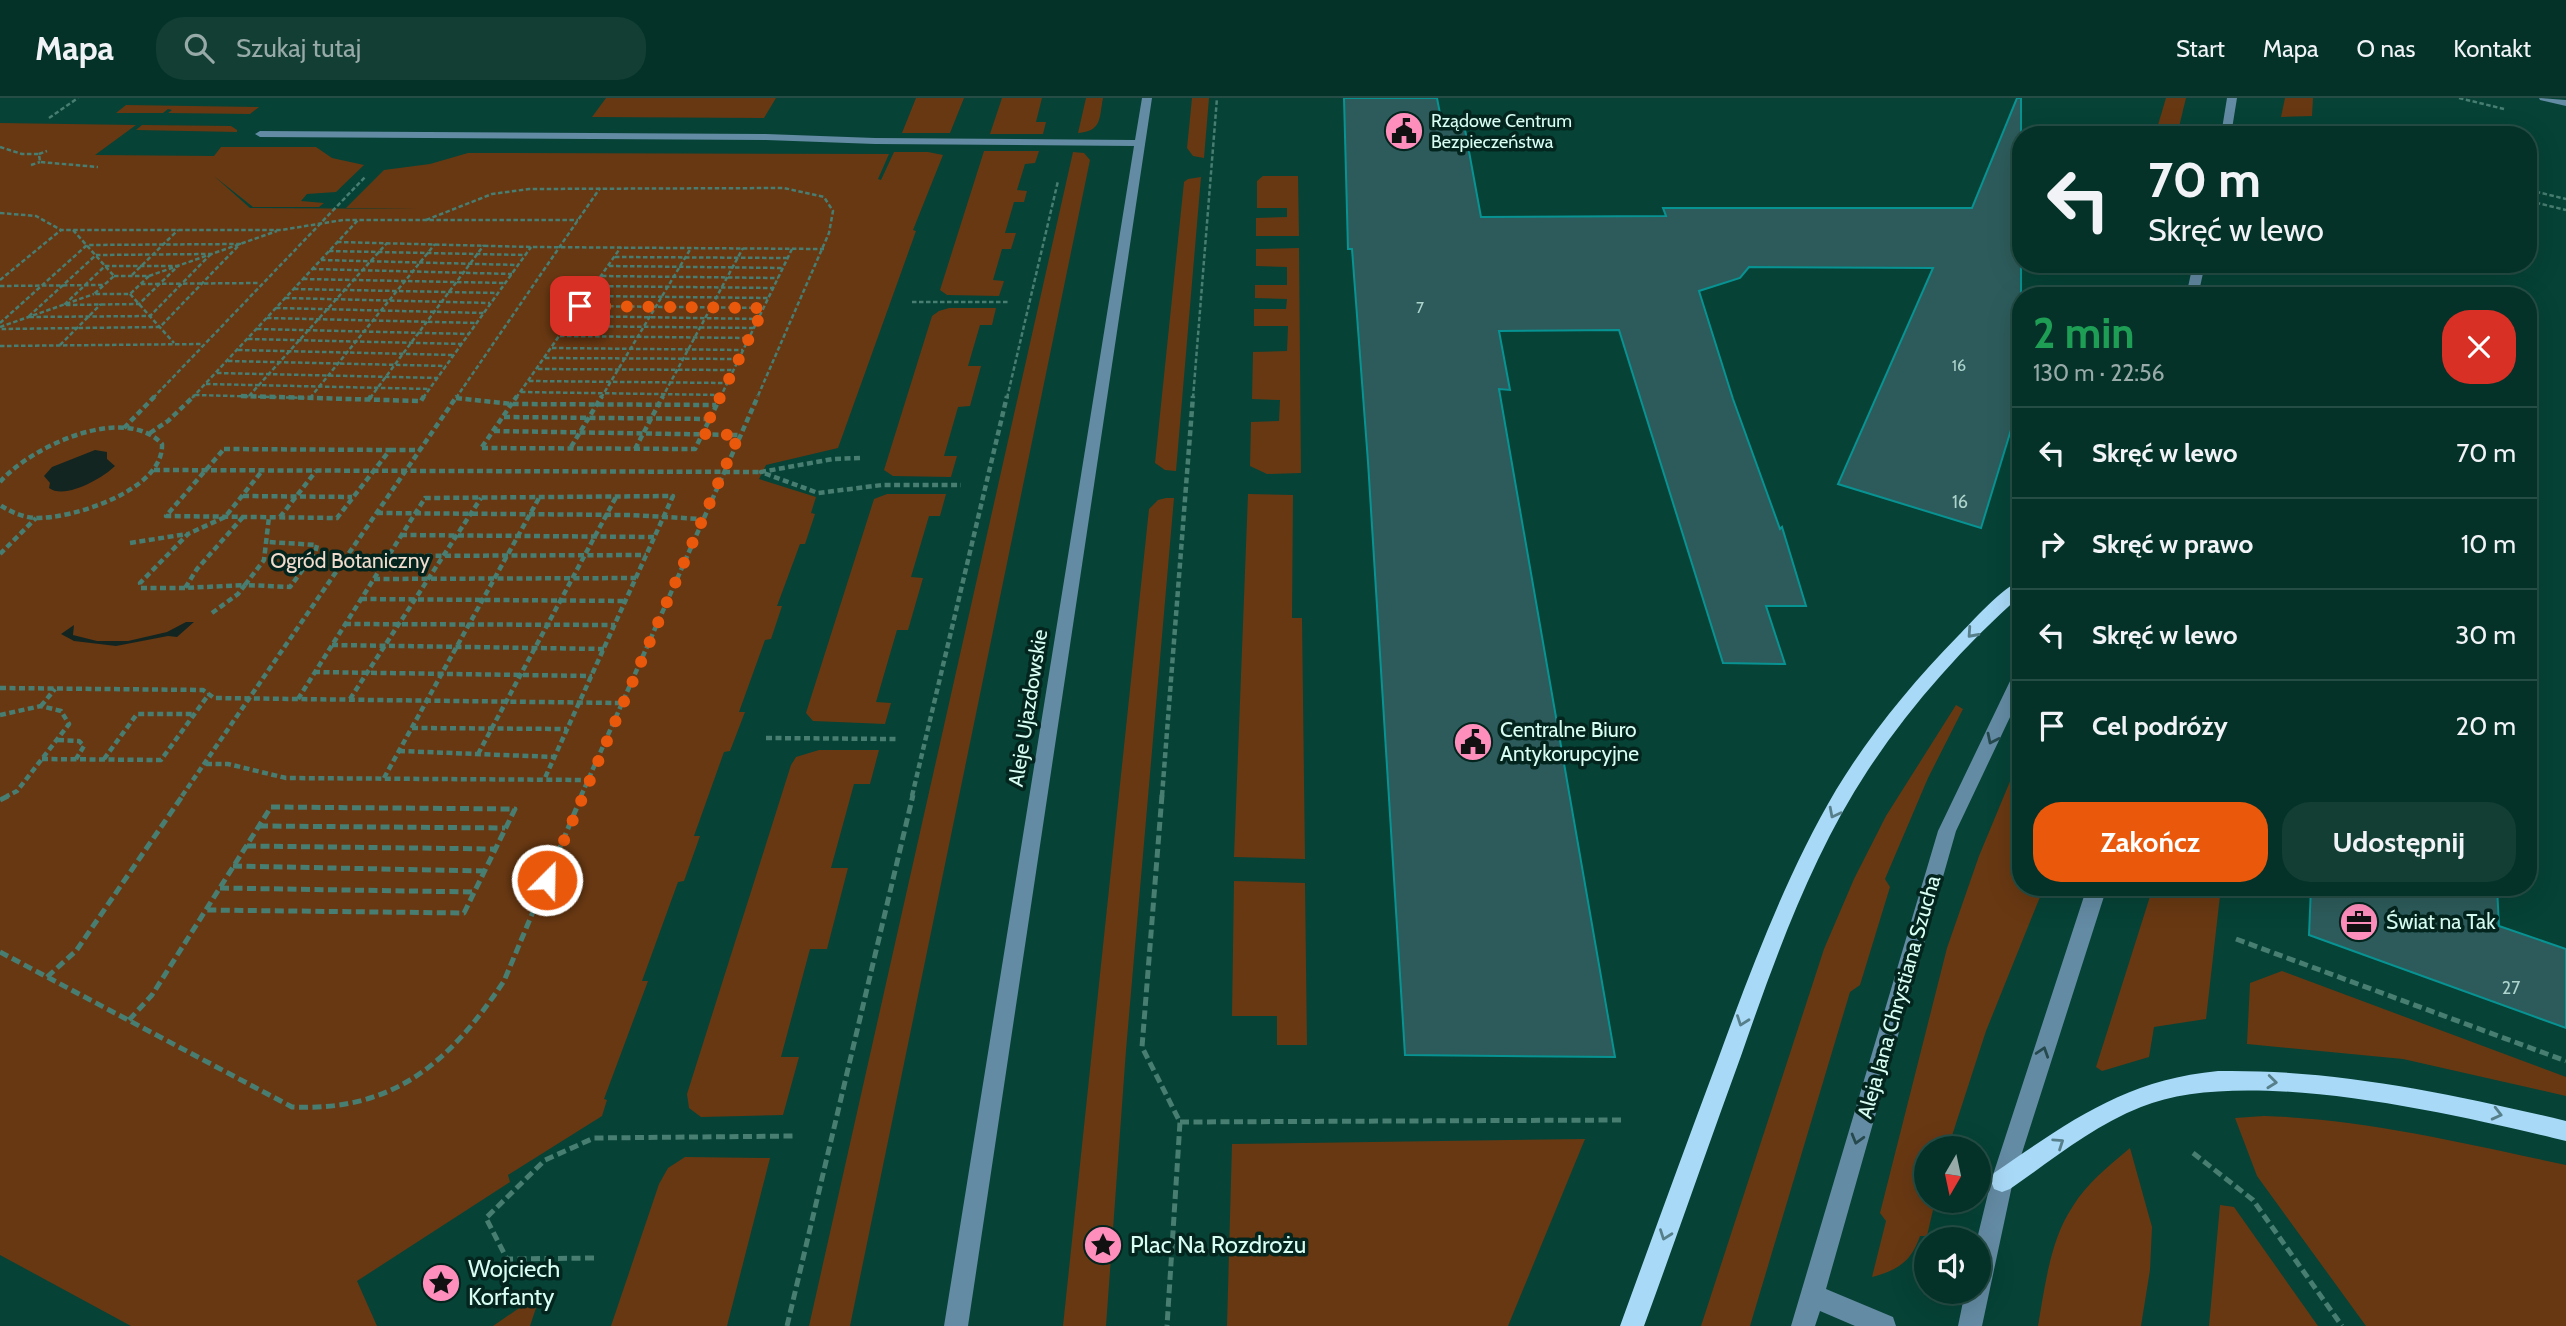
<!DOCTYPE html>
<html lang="pl">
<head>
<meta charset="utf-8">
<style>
  :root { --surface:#043228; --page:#123e34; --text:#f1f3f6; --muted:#97aaa8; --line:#254d45; --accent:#ea580c }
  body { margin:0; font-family:Cabin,sans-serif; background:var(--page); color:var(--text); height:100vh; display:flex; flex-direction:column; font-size:26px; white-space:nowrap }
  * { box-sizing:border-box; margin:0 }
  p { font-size:23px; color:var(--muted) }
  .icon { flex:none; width:38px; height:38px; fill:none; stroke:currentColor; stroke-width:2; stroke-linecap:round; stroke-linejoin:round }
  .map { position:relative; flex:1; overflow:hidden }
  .details { position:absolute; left:2012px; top:189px; width:525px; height:609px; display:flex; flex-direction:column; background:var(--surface); border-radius:28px; box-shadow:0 7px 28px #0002,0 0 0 2px var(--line) }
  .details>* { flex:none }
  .top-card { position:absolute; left:2012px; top:28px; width:525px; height:147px; border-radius:28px; box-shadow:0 7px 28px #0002,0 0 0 2px var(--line); background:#043228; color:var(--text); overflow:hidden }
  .needle { width:46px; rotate:189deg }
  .fabs { position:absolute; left:1914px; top:1038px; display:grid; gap:14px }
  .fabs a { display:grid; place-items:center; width:77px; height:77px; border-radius:50%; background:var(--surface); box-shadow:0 7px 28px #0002,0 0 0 2px var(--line); font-size:35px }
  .pin { position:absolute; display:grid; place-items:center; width:60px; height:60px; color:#fff; margin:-30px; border-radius:14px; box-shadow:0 4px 10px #0006 }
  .me { position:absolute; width:77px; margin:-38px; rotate:23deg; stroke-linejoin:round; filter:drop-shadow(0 0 5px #0008) }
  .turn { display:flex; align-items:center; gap:24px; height:147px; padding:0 21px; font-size:32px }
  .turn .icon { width:91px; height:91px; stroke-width:2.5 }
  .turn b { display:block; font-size:49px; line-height:60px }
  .round { display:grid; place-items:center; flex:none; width:74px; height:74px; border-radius:28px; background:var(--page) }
  .headline { display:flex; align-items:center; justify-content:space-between; height:119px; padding:0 21px }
  h1 { font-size:42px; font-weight:700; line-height:52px; color:#1e9e55 }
  .action { display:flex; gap:14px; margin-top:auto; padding:14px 21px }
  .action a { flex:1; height:80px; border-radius:28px; background:var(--accent); color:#fff; font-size:28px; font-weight:700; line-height:80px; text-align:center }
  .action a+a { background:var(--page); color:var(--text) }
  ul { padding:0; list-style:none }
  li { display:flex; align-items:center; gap:21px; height:91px; padding:0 21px; border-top:2px solid var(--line) }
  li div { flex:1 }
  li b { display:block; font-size:26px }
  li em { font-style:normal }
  header { display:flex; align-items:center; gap:42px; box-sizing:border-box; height:98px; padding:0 35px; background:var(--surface); border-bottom:2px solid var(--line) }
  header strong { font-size:33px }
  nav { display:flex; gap:38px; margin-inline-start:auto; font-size:24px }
  .search { width:490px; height:63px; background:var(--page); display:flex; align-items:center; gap:18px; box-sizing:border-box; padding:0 24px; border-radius:28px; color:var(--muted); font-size:26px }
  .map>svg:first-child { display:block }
</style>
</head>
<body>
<header>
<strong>Mapa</strong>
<div class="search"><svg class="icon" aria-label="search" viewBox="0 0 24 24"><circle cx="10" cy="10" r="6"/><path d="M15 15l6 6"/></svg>Szukaj tutaj</div>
<nav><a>Start</a><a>Mapa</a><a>O nas</a><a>Kontakt</a></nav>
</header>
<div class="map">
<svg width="2566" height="1228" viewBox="0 0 2566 1228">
  <rect width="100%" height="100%" fill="#064236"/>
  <!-- green -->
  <g fill="#683812">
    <polygon points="606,0 776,0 764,20 592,19"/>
    <polygon points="916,0 964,0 950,35 902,35"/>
    <polygon points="1002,0 1042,0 1036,24 1046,24 1043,36 990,36"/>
    <path d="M1086 0H1103C1099 21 1102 33 1078 35Z"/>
    <polygon points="1192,0 1209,0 1204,60 1193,58 1187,50"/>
    <polygon points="2166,0 2186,0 2177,37 2155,37"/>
    <polygon points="2285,0 2313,0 2312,18 2281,19"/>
    <polygon points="126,7 259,9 250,16 168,15 172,12 168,11 163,15 116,15"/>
    <polygon points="0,25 136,27 95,57 214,58 221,49 316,49 332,60 364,67 336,94 307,96 301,103 324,105 319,109 253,109 214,78 250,110 416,111 346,110 384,72 430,66 468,55 889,56 878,81 881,82 894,54 928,54 943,57 913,132 916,133 838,350 766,367 759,381 816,399 811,415 815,416 805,446 800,446 777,508 782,508 771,541 765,542 739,614 745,614 730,653 724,654 694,738 700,738 684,783 678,784 642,883 648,883 604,1001 607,1002 602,1018 508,1077 510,1084 357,1183 377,1228 131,1228 0,1157"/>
    <polygon points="142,27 231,28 237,32 237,34 136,32"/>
    <polygon points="984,53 1039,53 1035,65 1025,66 1017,92 1027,93 1024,104 1014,104 1005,135 1016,135 1011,151 1002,151 993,182 1004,183 999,198 947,197 940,192"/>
    <polygon points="1073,54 1084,55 1090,62 850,1228 809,1228"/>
    <polygon points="1263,78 1298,78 1299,138 1256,138 1256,120 1287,119 1287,110 1257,110 1257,83"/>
    <polygon points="1201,79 1176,373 1165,372 1155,365 1184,84 1188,81"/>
    <polygon points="1299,150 1301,375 1267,376 1250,368 1251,324 1279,323 1280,302 1252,301 1253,254 1287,253 1288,228 1254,228 1254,211 1286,211 1287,201 1255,200 1255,187 1287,187 1287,169 1256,168 1256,151"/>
    <polygon points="949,210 996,210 992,227 980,227 968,268 981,268 970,308 958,309 944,358 957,358 951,379 893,378 884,372 932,218 939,213"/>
    <polygon points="887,396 946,396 940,418 929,418 911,479 923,480 908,532 897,532 876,604 891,605 885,626 813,623 806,615 874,401"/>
    <polygon points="1248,396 1293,397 1292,520 1302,520 1305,761 1234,759"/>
    <polygon points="1166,400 1174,400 1126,952 1106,1228 1063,1228 1149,411 1158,402"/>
    <polygon points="1956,607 1963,611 1928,680 1885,781 1890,789 1860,887 1850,894 1750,1228 1701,1228 1824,851 1854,781 1886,718"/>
    <polygon points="819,652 879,652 870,686 854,686 831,770 848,770 827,851 810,851 781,959 799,959 783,1017 701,1019 689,1010 687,996 791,667 796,659"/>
    <path d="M2021 657V789H2044L1986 933 1948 1050H1927V1102L1935 1103 1927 1138H1920C1911 1164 1898 1172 1872 1179L1886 1123 1880 1115 1947 850 1979 758Z"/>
    <polygon points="1234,783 1305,785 1307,947 1277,947 1277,918 1232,918"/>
    <polygon points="2153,789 2221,789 2206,921 2154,929 2149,959 2102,973 2096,969"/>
    <polygon points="2282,873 2566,979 2566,998 2403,961 2247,946 2250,885"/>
    <path d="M2264 1018C2365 1021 2467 1046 2566 1067V1228H2366L2257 1078 2235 1020Z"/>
    <polygon points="1585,1041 1508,1228 1227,1228 1232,1046"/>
    <path d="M2130 1050 2152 1129 2150 1172 2141 1228H2038C2045 1188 2050 1142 2073 1108 2087 1085 2110 1067 2130 1050Z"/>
    <polygon points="685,1059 770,1060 727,1228 611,1228 659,1086 668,1070"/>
    <polygon points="2220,1107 2234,1109 2318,1228 2209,1228"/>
    <polygon points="541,1195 530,1228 493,1228"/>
  </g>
  <!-- water -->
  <g fill="#132521">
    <path d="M95 352 107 354V361L115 368C103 380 65 402 49 390L50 385 44 378 52 369Z"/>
    <polygon points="186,524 194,524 177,539 168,538 116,548 74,543 61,536 74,527 73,537 97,543 128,543 167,534"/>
  </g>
  <!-- building -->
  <g fill="#2d5b5b" stroke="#089393" stroke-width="2">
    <polygon points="1344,0 1437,0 1442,26 1464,26 1481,119 1666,118 1663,110 1972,110 2017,0 2021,0 2021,299 1981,430 1838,386 1933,170 1749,169 1740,180 1699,193 1733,301 1780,431 1782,429 1806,508 1766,508 1785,566 1723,565 1619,232 1499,233 1510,292 1499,291 1615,959 1405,957 1368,364 1352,151 1348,151"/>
    <polygon points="2311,789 2497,789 2499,828 2566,851 2566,930 2309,837"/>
  </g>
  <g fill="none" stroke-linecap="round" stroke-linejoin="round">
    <!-- path-far2 -->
    <g stroke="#487d71" stroke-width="2.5" stroke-dasharray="4.5 2.5" stroke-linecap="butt">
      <polyline points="2459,0 2504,11"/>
      <polyline points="49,20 78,0"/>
      <polyline points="0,49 22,56 39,56 40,64 98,69"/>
      <polyline points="39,56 47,53"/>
      <polyline points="31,67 40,64"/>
      <polyline points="2529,92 2566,101"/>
      <polyline points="2529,103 2566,112"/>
      <polyline points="0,115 36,118 61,132 281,132 343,122 578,122"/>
      <polyline points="426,122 492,96 529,91 784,90 824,99 833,113 829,135 757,300"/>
      <polyline points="73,132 114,178"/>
      <polyline points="337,144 531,149 824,151"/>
      <polyline points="329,153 525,157"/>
      <polygon points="211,156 150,218 28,219 96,157"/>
      <polyline points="615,159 788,160"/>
      <polyline points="321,162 518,167"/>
      <polygon points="105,168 178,168 139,206 64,207"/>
      <polyline points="609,168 783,170"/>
      <polyline points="312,171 512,176"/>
      <polyline points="132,177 178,132"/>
      <polygon points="114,178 149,178 130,196 94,196"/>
      <polyline points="149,178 277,133"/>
      <polyline points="602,178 778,180"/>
      <polyline points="303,181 504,185"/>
      <polyline points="0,182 61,132"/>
      <polyline points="141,186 260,185"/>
      <polyline points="0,188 103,187"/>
      <polyline points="595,188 774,190"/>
      <polyline points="294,191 498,195"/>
      <polyline points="130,196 174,245"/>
      <polyline points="588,198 768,200"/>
      <polyline points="285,200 490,205"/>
      <polyline points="912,204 1008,204"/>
      <polyline points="581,208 764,210"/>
      <polyline points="276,210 484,215"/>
      <polyline points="574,218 758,221"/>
      <polyline points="267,220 477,225"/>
      <polyline points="0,225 87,147 240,146 160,229 0,231"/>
      <polyline points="567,228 754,230"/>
      <polyline points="0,229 94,196"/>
      <polyline points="257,231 469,236"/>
      <polyline points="560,238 749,240"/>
      <polyline points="248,241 462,246"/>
      <polyline points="60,247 101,206"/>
      <polyline points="0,248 203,246"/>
      <polyline points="552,250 743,252"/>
      <polyline points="238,252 453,257"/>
      <polyline points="545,260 739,261"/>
      <polyline points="228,263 446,268"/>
      <polyline points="538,271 733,272"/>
      <polyline points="217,275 438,280"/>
      <polyline points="529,283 727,285"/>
      <polyline points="206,286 430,291"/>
      <polyline points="521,294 721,297"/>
      <polyline points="195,297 307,300"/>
      <polyline points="249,298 387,145"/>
      <polyline points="153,300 366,78"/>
      <polyline points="192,300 358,122"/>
      <polyline points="310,300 435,146"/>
      <polyline points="370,300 484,147"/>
      <polyline points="423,300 531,149"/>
      <polyline points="456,300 600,90"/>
      <polyline points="516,300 621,149"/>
      <polyline points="601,300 691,150"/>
      <polyline points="662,300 743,150"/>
      <polyline points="720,300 792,151"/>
      <polyline points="1007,300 1058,83"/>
      <polyline points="1193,300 1217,0"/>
    </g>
    <!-- path-far1 -->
    <g stroke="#487d71" stroke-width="4.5" stroke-dasharray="6 3.5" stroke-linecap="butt">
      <polyline points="241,298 421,303 424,298"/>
      <polyline points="456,300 512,306 716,307"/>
      <polyline points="369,301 371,298"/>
      <polyline points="504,319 710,321"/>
      <polyline points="124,330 155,298"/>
      <polyline points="494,333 739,337"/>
      <polyline points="150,335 168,323 194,298"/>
      <polyline points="482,349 517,298"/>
      <polyline points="571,349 602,298"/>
      <polyline points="482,350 695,351 721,298"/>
      <polygon points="224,351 390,352 337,420 166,418"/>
      <polyline points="635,351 663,298"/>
      <polyline points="390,352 420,352"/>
      <polyline points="860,360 833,361 761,374 818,395 882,387 961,387"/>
      <polyline points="154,372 761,374"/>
      <path d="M0 384C30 349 124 305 162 346 164 392 73 421 35 420 22 419 11 414 0 407"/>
      <polyline points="243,398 352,399"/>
      <polyline points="377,415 630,417 701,421"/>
      <polyline points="243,419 197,471 185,490 245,487 264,462 269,419"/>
      <polyline points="280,419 316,373"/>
      <polyline points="401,437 654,439"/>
      <polyline points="130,445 187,436"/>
      <polyline points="0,456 36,420"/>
      <polyline points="388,458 646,457"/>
      <polyline points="374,481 636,480"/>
      <polyline points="185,490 141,490 140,485 188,436 225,419 262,373"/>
      <polyline points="361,501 626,503"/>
      <polyline points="212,515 238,496 245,487 290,489 315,455 317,447 269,444"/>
      <polyline points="345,526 615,527"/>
      <polyline points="332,547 604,551"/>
      <polyline points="314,574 592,578"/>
      <polyline points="0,590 203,592 214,600 620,605"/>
      <polyline points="298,601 425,400 673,398 544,682"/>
      <polyline points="350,601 481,400"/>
      <polyline points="41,608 55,591"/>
      <polyline points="0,617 41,608 61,613 69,626 17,693 7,698"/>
      <polyline points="412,630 567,631"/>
      <polyline points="766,640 896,641"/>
      <polyline points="58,642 79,643 84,648 76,661"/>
      <polyline points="399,653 555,659"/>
      <polyline points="478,656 616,399"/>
      <polyline points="42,661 161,662 209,596"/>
      <polyline points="104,661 137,616 194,616"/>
      <polyline points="206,666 228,666 286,680 589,682"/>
      <polyline points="384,680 539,400"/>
      <polyline points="182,698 457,298"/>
      <polyline points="581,698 758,298"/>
      <polyline points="912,698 1007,298"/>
      <polyline points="1162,698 1193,298"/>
    </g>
    <!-- path -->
    <g stroke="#487d71" stroke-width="5" stroke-dasharray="9 4.5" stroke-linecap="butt">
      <polyline points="1162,697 1142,949 1180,1024 1167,1228"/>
      <polyline points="0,702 10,697"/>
      <polyline points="259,728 505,730"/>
      <polyline points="247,748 495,751"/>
      <polyline points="233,768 484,773"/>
      <polyline points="220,790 474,794"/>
      <polyline points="2236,841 2566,963"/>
      <path d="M0 854 292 1009C394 1014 450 964 504 883L582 697"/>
      <polyline points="47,879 76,853 183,697"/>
      <polyline points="129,922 152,897 271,709 515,711 464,815 206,812"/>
      <polyline points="1180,1024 1622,1022"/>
      <polyline points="2193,1055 2253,1102 2342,1228"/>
      <polyline points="594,1160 507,1161 486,1120 545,1062 594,1040 796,1038"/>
      <polyline points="787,1228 913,697"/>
    </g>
    <!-- minor -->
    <g fill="#638ba3" fill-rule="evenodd">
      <polygon points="1142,0 1152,0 968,1228 944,1228 1134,48 875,46 766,42 260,39 255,36 260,33 766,36 875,40 1135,42"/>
      <polygon points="2227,0 2237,0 2231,37 2221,37"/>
      <polygon points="2539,0 2566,2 2566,8 2540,2"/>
      <polygon points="2193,166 2205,166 2198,198 2186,198"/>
      <polygon points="2021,573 2021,596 1956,733 1826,1191 1893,1219 1896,1228 1855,1228 1820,1213 1815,1228 1791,1228 1938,733 2012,579"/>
      <polygon points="2087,789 2107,789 2013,1083 1982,1228 1958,1228 1965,1194 1979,1194 1979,1141 1977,1141 1991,1083"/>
    </g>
    <!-- major -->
    <g fill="#a8d9f7" fill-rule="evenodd">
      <path d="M2021 483V497C1963 549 1911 607 1868 672 1811 759 1775 860 1741 958 1708 1048 1677 1138 1644 1228H1620C1652 1140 1684 1052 1717 964 1751 871 1786 777 1836 692 1870 636 1912 585 1958 538 1972 524 2003 488 2021 483Z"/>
      <path d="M2218 973C2335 971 2453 996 2566 1023V1043C2457 1017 2245 966 2141 1009 2093 1028 2052 1062 2010 1091L2002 1094 1994 1091 1991 1083 1994 1075C2069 1024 2124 982 2218 973Z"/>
    </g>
  </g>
  <!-- one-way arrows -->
  <defs><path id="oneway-chevron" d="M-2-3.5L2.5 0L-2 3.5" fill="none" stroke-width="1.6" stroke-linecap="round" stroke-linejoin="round" transform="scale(1.75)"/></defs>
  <g stroke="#567f8a">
    <use href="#oneway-chevron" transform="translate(1972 535) rotate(132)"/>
    <use href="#oneway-chevron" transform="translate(1834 715) rotate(117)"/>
    <use href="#oneway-chevron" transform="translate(1742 923) rotate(110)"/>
    <use href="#oneway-chevron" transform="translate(2272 984) rotate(6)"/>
    <use href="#oneway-chevron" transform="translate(2497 1016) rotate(14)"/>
    <use href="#oneway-chevron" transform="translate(2059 1045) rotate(-34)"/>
    <use href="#oneway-chevron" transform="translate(1665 1137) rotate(110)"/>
  </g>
  <g stroke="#25494d">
    <use href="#oneway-chevron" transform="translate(1992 641) rotate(116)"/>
    <use href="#oneway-chevron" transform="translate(2043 954) rotate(-72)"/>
    <use href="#oneway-chevron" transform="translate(1857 1041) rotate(106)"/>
  </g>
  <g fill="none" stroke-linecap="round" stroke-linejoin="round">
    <!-- route -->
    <polyline stroke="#ea580c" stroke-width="12" stroke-dasharray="0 21.6" points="547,782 739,337 702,336 764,210 580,208"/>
  </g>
  <!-- icons -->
  <defs>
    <g id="civic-disc" transform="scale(2.0125)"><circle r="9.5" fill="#fe8ebc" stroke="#04251e"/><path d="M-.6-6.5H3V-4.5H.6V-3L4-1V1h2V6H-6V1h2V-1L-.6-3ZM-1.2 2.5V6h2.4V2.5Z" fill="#111"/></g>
    <g id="office-disc" transform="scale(2.0125)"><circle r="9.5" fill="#fe8ebc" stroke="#04251e"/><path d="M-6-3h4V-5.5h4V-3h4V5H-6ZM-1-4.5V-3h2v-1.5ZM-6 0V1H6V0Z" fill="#111"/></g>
    <g id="sight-disc" transform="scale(2.0125)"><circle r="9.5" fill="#fe8ebc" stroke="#04251e"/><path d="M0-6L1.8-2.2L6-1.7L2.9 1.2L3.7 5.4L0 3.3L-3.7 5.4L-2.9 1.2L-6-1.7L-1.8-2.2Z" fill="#111"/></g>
  </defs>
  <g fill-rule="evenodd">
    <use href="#civic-disc" x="1404" y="33"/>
    <use href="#civic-disc" x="1473" y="644"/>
    <use href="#office-disc" x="2359" y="824"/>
    <use href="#sight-disc" x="1103" y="1147"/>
    <use href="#sight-disc" x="441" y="1185"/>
  </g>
  <g text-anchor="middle" stroke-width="7" stroke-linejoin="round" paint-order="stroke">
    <!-- far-number labels -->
    <g font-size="16" fill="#add4cc">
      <text x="1420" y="215">7</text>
      <text x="1959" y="273">16</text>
    </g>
    <!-- far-poi labels -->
    <g font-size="18" fill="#d8fdf2" stroke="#04251e" text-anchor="start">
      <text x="1431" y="29">Rządowe Centrum<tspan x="1431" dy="21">Bezpieczeństwa</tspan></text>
    </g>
    <!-- number labels -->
    <g font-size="18" fill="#add4cc">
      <text x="1960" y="410">16</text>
      <text x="2511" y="896">27</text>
    </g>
    <!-- park labels -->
    <g font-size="21" fill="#f1dbcc" stroke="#04251e">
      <text x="350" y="470">Ogród Botaniczny</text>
    </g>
    <!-- street labels -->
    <g font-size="21" fill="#d8fdf2" stroke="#04251e">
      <text transform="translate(1028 610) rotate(-81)" y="7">Aleje Ujazdowskie</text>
      <text transform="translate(1899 899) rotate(-74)" y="7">Aleja Jana Chrystiana Szucha</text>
    </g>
    <!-- poi labels -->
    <g font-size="21" fill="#d8fdf2" stroke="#04251e" text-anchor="start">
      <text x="1500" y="639">Centralne Biuro<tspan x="1500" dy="24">Antykorupcyjne</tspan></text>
      <text x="2386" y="831">Świat na Tak</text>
    </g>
    <!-- near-poi labels -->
    <g font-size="24" fill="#d8fdf2" stroke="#04251e" text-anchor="start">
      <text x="1130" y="1155">Plac Na Rozdrożu</text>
      <text x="468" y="1179">Wojciech<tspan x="468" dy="28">Korfanty</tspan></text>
    </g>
  </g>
</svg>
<div class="fabs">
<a><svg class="needle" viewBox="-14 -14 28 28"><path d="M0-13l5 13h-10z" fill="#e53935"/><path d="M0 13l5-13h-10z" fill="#97aaa8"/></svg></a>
<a><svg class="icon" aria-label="sound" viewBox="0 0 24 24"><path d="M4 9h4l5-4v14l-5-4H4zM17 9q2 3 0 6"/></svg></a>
</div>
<div class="pin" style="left:580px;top:208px;background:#d93025"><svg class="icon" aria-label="arrive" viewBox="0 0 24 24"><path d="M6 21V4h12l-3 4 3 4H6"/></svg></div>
<svg class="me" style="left:547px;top:782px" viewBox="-20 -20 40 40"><circle r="17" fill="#ea580c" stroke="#fff" stroke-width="3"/><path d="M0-11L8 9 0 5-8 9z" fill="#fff"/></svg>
<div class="top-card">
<div class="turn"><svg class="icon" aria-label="left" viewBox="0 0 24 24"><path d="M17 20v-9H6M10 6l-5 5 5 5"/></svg><div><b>70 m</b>Skręć w lewo</div></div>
</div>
<section class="details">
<div class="headline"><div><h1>2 min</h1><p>130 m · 22:56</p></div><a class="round" style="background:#d93025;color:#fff"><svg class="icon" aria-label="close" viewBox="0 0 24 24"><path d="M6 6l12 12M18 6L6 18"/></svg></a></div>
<ul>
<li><svg class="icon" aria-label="left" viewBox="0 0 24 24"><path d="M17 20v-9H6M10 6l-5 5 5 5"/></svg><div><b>Skręć w lewo</b></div><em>70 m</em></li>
<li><svg class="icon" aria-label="right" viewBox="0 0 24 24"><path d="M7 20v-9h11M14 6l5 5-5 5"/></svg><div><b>Skręć w prawo</b></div><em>10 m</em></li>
<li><svg class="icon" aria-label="left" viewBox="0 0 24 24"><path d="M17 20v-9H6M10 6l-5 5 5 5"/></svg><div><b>Skręć w lewo</b></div><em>30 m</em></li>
<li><svg class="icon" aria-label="arrive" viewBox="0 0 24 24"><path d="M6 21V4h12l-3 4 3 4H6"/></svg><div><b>Cel podróży</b></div><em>20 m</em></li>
</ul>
<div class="action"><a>Zakończ</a><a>Udostępnij</a></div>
</section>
</div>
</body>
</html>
